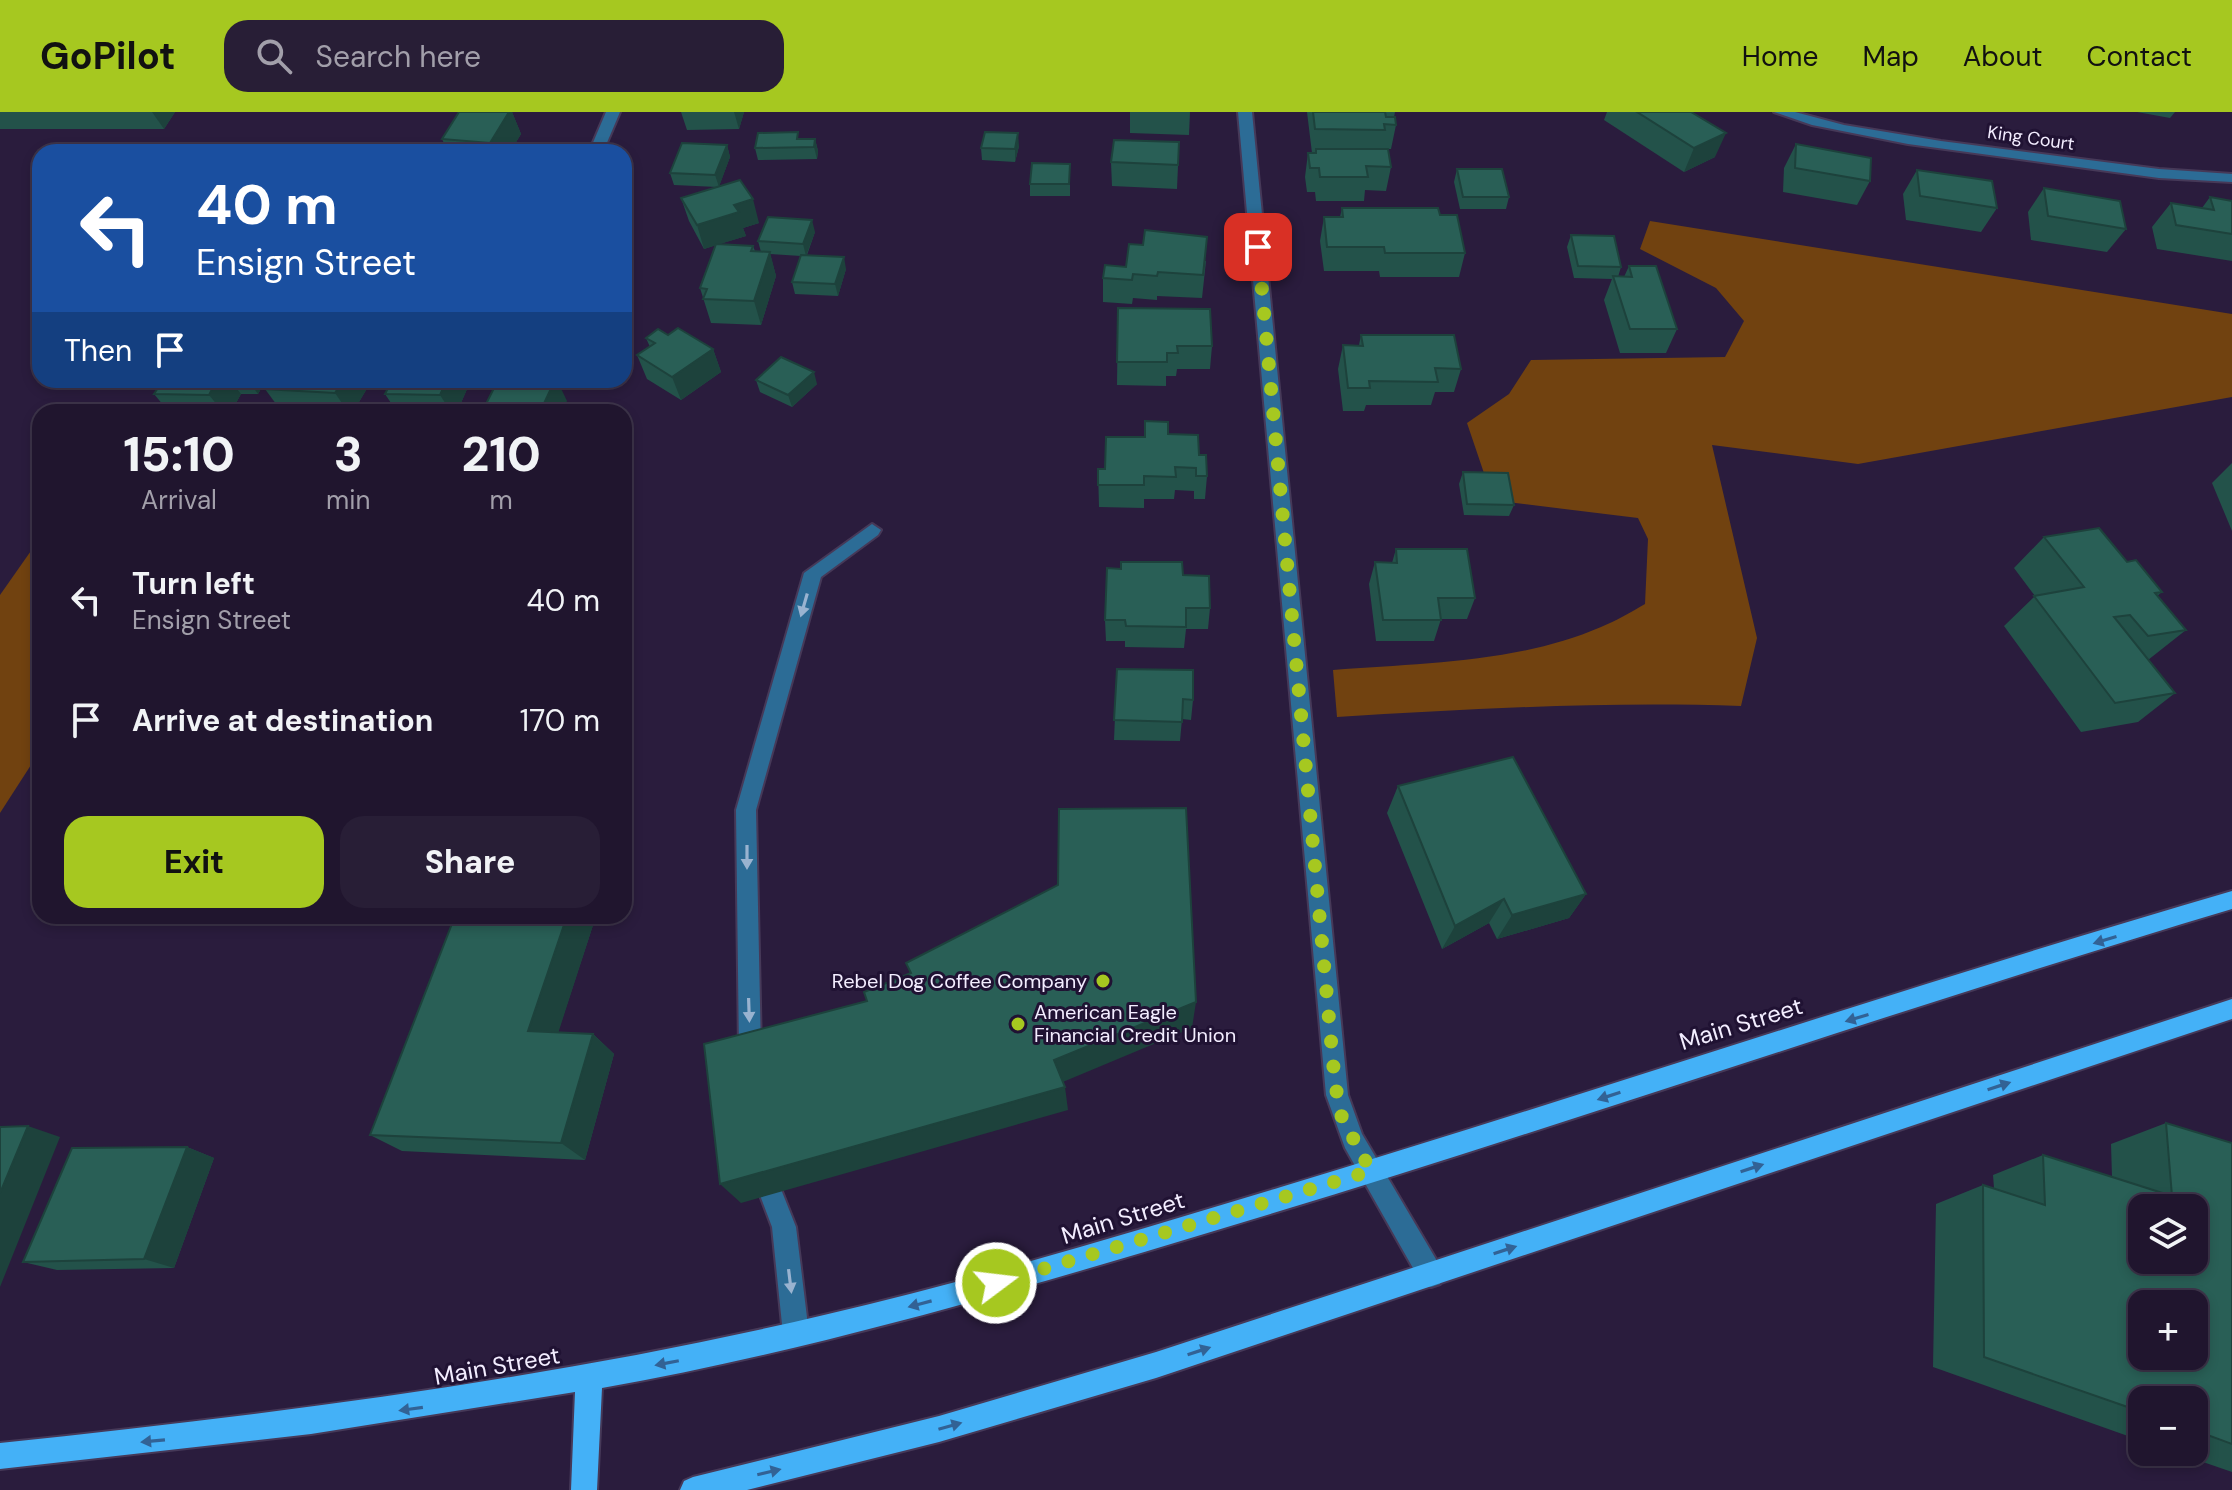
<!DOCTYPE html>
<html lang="en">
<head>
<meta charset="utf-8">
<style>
  :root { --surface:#20152e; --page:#281e36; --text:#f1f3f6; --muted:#a29faa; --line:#3d344a; --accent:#a6c820 }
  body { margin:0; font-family:"DM Sans",sans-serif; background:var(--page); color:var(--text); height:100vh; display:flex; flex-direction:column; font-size:30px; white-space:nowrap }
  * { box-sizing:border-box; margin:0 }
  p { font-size:26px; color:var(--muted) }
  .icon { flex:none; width:44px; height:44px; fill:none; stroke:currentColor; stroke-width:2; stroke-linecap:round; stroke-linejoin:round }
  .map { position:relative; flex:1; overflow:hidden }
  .sheet { position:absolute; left:32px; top:292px; width:600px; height:520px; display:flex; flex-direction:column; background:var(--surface); border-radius:24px; box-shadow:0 4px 12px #0003,0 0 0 2px var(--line) }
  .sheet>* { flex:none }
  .banner { position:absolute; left:32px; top:32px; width:600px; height:244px; border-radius:24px; box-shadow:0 4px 12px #0003,0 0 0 2px var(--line); background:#1a4fa0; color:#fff; overflow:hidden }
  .buttons { position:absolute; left:2128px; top:1082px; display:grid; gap:16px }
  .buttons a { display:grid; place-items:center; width:80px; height:80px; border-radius:16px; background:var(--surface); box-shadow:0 4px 12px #0003,0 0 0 2px var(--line); font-size:40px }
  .pin { position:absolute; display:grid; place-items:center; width:68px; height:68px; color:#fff; margin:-34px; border-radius:16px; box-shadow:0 4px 12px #0006 }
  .me { position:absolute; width:88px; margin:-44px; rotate:75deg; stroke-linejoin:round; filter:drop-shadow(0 0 6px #0008) }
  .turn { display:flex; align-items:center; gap:28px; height:168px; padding:0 32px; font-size:36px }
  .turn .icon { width:104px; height:104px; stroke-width:2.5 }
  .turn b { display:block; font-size:56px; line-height:68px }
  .then { display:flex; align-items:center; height:76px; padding:0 32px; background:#0003; gap:16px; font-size:30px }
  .eta { display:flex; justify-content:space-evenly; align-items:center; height:136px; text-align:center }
  .eta b { font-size:48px; font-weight:800; line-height:56px }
  .action { display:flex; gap:16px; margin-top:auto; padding:16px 32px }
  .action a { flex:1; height:92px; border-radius:24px; background:var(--accent); color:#111; font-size:32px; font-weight:800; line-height:92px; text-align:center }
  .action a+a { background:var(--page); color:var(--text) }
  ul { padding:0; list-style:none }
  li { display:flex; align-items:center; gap:24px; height:120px; padding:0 32px }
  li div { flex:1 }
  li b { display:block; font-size:30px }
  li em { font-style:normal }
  header { display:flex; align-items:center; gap:48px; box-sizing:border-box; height:112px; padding:0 40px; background:var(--accent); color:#111 }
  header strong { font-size:38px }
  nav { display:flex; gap:44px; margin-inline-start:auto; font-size:28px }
  .search { width:560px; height:72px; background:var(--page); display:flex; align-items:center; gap:20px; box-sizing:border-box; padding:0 28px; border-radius:24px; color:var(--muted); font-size:30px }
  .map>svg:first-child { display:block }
</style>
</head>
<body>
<header>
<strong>GoPilot</strong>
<div class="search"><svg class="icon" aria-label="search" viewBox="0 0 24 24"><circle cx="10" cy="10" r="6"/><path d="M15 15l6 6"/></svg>Search here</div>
<nav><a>Home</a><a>Map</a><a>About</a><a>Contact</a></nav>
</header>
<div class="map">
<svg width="2232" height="1378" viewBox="0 0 2232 1378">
  <rect width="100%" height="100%" fill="#2a1c3d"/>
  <!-- forest -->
  <g fill="#714210">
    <path d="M1650 109 2232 202V285L1858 352 1712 333 1757 526 1741 594C1606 589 1472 597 1337 605L1333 558C1421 551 1518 551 1601 515 1616 509 1631 500 1645 492L1648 427 1638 406 1507 390 1488 373 1467 311 1509 282 1531 248 1725 245 1744 209 1716 176 1640 137Z"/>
    <polygon points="40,426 40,639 0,701 0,483"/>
  </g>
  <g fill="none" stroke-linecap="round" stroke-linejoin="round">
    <!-- lane casing -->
    <g stroke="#463958" stroke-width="4">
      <g id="lane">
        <polygon points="872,412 881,418 878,423 821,465 756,698 761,940 758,948 750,951 742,948 739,940 736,698 804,461"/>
        <polygon points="767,1058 775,1062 796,1115 809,1222 805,1231 796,1235 787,1231 783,1222 772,1115 755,1070 759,1062"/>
      </g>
    </g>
    <!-- street casing -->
    <g stroke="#463958" stroke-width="4">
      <g id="street">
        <polygon points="606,0 620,0 603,40 589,40"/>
        <polygon points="1238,0 1252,0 1348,983 1362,1022 1440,1154 1443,1163 1440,1172 1431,1175 1422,1172 1345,1036 1326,983"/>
        <polygon points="1774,0 1795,0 1844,13 1941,29 2159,57 2232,62 2232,70 2159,66 1908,32 1812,13"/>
      </g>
    </g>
    <!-- primary casing -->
    <g stroke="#463958" stroke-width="4">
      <g id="primary">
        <path d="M2232 779V797C1891 899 1555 1017 1214 1119 1012 1180 809 1239 602 1276L597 1378H571L575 1280 311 1322 0 1357V1331C277 1302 552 1267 824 1203 978 1167 1129 1121 1281 1075 1599 979 1913 872 2232 779Z"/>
        <polygon points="2232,887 2232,907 1156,1266 939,1330 747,1378 680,1378 684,1369 693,1365 939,1304 1156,1240"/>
      </g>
    </g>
    <!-- lane -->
    <use href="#lane" fill="#2c6c96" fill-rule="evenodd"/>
    <!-- street -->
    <use href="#street" fill="#2c6c96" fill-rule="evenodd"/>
    <!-- primary -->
    <use href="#primary" fill="#44b1f7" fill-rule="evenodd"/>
  </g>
  <!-- wall -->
  <g fill="#23524a">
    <polygon points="0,0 175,0 164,17 0,17"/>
    <polygon points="459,0 512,0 521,22 510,40 448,40 442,27"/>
    <polygon points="681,0 744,0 739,17 687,18"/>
    <polygon points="1130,0 1190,0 1189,23 1130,21"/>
    <polygon points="1307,0 1395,0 1394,5 1396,13 1391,37 1381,37 1391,55 1386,79 1365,78 1364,89 1316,89 1315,80 1307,80 1305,65 1308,41 1312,41"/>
    <polygon points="1607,0 1691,0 1715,45 1684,60 1604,8"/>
    <polygon points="2137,0 2175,0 2170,6"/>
    <polygon points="800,27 815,27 818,39 817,47 758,48 755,36"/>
    <polygon points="1179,30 1177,77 1112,74 1111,50"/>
    <polygon points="1796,32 1870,69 1857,93 1783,80 1784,56"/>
    <polygon points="727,33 730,45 719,74 759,111 743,116 746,124 719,132 753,134 755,139 761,140 758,129 815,120 807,143 846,157 838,184 795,182 792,170 801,144 770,142 776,164 761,213 711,211 700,176 716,133 704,137 689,109 681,86 717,75 674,73 670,61"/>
    <polygon points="1019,34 1015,50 982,48 981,36"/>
    <polygon points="1070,52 1070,84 1030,84 1030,72"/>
    <polygon points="1457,57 1509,85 1506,97 1460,97 1454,70"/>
    <polygon points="1917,58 1997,96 1981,120 1906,108 1903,82"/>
    <polygon points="2044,76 2126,117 2107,140 2031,128 2028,100"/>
    <polygon points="2210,85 2232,89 2232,149 2157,137 2152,115 2171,91 2202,96"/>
    <polygon points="1342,96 1440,103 1465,141 1459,165 1380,165 1379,159 1324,159 1320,129 1324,105 1340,105"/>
    <polygon points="1571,123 1621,155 1618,165 1624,165 1629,154 1677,217 1666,241 1620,241 1604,188 1612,167 1574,166 1567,135"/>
    <polygon points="1206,149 1202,186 1157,184 1157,188 1133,186 1132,192 1103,190 1103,166 1126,155"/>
    <polygon points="1118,196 1212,234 1210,257 1177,257 1176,264 1166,264 1166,274 1117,273"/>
    <polygon points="668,223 713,237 721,260 681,288 647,267 637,243 650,235 646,226"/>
    <polygon points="1361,223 1461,257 1454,280 1435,280 1431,293 1366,293 1364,299 1343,299 1338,257 1343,233 1359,233"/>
    <polygon points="163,268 266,268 258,282 241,282 231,300 169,300 154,282"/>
    <polygon points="372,268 353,300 282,300 265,277"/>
    <polygon points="392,268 471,268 457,300 397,300 385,282"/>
    <polygon points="756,268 817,272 792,295 760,280"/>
    <polygon points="1168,322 1199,343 1207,364 1205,387 1194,387 1194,379 1175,378 1174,387 1144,387 1144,396 1099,395 1098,357 1105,357 1145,325"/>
    <polygon points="2232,351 2232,419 2212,371"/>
    <polygon points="1463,360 1514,393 1509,404 1464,403 1459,372"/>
    <polygon points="2044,425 2127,450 2162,480 2157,484 2186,518 2148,548 2175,581 2138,610 2081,620 2004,514 2035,484 2014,456"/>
    <polygon points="1396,437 1475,486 1467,507 1441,507 1434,529 1376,529 1369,472 1375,450 1392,451"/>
    <polygon points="1121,457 1183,463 1210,496 1208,517 1186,517 1184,536 1125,535 1125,529 1106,529 1105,508"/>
    <polygon points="1117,557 1193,588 1191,608 1182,607 1180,629 1114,628"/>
    <polygon points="1398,674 1586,782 1569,806 1497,827 1489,811 1442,837 1387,701"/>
    <polygon points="455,804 596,804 558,920 593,922 614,942 585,1048 402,1039 370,1023"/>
    <polygon points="2166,1011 2232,1031 2232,1360 2174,1340 2194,1340 2194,1288 2142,1288 2142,1329 1933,1255 1936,1092 1983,1073 1994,1076 1993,1063 2043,1043 2112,1065 2111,1032"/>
    <polygon points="187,1035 214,1046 174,1156 57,1158 23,1150"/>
  </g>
  <!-- shaded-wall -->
  <g fill="#1d423c">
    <polygon points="152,0 175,0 164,17"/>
    <polygon points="509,0 512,0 521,22 510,40 494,40 490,31"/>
    <polygon points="734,0 744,0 739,17"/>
    <polygon points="1018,21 1019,34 1015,50 1015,37"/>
    <polygon points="1726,21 1715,45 1684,60 1694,36"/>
    <polygon points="815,27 818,39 817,47 814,35"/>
    <polygon points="727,33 730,45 719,75 715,63"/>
    <polygon points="753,87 759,111 743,116 746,124 704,137 697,113 734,93"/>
    <polygon points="812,108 815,120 806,144 803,132"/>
    <polygon points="770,140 776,164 761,213 754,189"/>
    <polygon points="844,145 846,157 838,184 835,172"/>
    <polygon points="713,237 721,260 681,288 672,265"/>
    <polygon points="814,260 817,272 792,295 788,283"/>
    <polygon points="217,268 230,268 241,282 231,300 223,300 209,283"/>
    <polygon points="248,268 266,268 258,282"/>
    <polygon points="343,268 372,268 353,300 348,300 335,281"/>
    <polygon points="447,268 471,268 457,300 451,300 440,283"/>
    <polygon points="555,268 557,268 567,289 562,300 540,300"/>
    <polygon points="1586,782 1569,806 1497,827 1512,803"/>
    <polygon points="1504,787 1489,811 1442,837 1455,814"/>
    <polygon points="567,804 596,804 552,940 528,919"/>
    <polygon points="1196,890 1192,916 1058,972 1054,948"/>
    <polygon points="593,922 614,942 585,1048 561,1031"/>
    <polygon points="1065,975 1068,998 741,1091 720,1072"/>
    <polygon points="28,1014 60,1025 0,1175 0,1081"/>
    <polygon points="187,1035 214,1046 174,1156 144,1147"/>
  </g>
  <!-- building -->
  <g fill="#295f56" stroke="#1d423c" stroke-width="2" fill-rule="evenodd">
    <polygon points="459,0 509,0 490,31 442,27"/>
    <polygon points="1313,0 1385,0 1386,5 1395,5 1396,13 1384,12 1385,18 1315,17"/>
    <polygon points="1637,0 1691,0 1726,21 1694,36"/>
    <polygon points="798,20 797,27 815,27 814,35 755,36 758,21"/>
    <polygon points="985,20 1018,21 1015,37 981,36"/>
    <polygon points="1114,28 1179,30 1178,53 1111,50"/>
    <polygon points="682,31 727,33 715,63 670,61"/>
    <polygon points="1796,32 1871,46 1870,69 1795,56"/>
    <polygon points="1316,37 1388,37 1391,55 1366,54 1368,65 1320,65 1319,56 1310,56 1308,41 1316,41"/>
    <polygon points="1032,51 1070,52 1069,72 1030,72"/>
    <polygon points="1457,57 1502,57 1509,85 1463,85"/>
    <polygon points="1917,58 1992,69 1997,96 1920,84"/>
    <polygon points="740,68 753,87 734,93 739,100 697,113 681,86"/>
    <polygon points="2044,76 2120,89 2126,117 2048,104"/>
    <polygon points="2210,85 2232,89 2232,122 2176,113 2171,91 2214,98"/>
    <polygon points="1342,96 1438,96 1440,103 1457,103 1465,141 1385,141 1384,135 1327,135 1324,105 1343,105"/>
    <polygon points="768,105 812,108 803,132 758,129"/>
    <polygon points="1145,118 1207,125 1203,163 1158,160 1157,164 1133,162 1132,168 1103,166 1105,153 1126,155 1129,132 1143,133"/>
    <polygon points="1571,123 1614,124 1621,155 1578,154"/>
    <polygon points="716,132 753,134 751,139 770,140 754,189 703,187 707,177 700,176"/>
    <polygon points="801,143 844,145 835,172 792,170"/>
    <polygon points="1629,154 1656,154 1677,217 1630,217 1613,164 1632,165"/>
    <polygon points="1118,196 1210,197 1212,234 1177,234 1178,241 1167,241 1167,250 1117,250"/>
    <polygon points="678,216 713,237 672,265 637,243 655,231 646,226 658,217 668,223"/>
    <polygon points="1361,223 1454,223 1461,257 1435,256 1438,270 1369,269 1370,276 1348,276 1343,233 1363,234"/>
    <polygon points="781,245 814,260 788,283 756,268"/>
    <polygon points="163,268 217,268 209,283 154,282"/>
    <polygon points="270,268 343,268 335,281 265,277"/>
    <polygon points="392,268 447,268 440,283 385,282"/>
    <polygon points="498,268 555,268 540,300 482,300"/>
    <polygon points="1145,309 1168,310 1168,322 1198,323 1199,343 1206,343 1207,364 1196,364 1196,356 1175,355 1176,365 1144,364 1144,373 1098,373 1098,357 1105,357 1106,325 1145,325"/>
    <polygon points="1463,360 1508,361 1514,393 1467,392"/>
    <polygon points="2099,416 2127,450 2136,448 2162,480 2155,481 2186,518 2148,524 2130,503 2114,505 2175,581 2115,591 2034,484 2084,475 2044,425"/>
    <polygon points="1396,437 1467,437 1475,486 1438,486 1441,508 1383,508 1375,450 1397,451"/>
    <polygon points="1121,450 1182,450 1183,463 1209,464 1210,496 1186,496 1186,515 1126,514 1125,508 1105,508 1107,456 1121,457"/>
    <polygon points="1117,557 1193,558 1193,588 1183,587 1182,610 1114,608"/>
    <polygon points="1513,645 1586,782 1512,803 1504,787 1455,814 1398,674"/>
    <polygon points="1186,696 1196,890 1054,948 1065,975 720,1072 704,932 867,889 864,880 911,861 906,851 1058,773 1059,697"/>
    <polygon points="455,804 567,804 528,919 593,922 561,1031 370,1023"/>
    <path d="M2166 1011 2232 1031V1332L2194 1318V1288H2142V1300L1984 1245 1983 1073 2045 1093 2043 1043 2172 1084ZM2142 1096H2194V1148H2142ZM2142 1192H2194V1244H2142Z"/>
    <polygon points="28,1014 0,1081 0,1015"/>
    <polygon points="187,1035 144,1147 23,1150 72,1036"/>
  </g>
  <!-- one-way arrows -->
  <defs><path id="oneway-solid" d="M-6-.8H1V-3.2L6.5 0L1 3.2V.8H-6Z" transform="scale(2)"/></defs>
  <g fill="#99b3d0">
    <use href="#oneway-solid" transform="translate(804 493) rotate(106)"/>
    <use href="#oneway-solid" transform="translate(747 745) rotate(90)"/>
    <use href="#oneway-solid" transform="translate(749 898) rotate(88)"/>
    <use href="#oneway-solid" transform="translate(790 1169) rotate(83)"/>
  </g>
  <g fill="#326295">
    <use href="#oneway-solid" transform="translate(2105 828) rotate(163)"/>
    <use href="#oneway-solid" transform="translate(1857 906) rotate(163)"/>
    <use href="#oneway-solid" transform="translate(1999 974) rotate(-18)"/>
    <use href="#oneway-solid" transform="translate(1609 984) rotate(162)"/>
    <use href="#oneway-solid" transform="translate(1752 1056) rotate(-18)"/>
    <use href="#oneway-solid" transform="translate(1505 1138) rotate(-18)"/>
    <use href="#oneway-solid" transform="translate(920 1192) rotate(165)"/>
    <use href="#oneway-solid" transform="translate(1199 1239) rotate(-18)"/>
    <use href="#oneway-solid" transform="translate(667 1251) rotate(169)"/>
    <use href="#oneway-solid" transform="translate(411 1297) rotate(172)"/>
    <use href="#oneway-solid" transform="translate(950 1314) rotate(-16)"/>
    <use href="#oneway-solid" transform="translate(153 1329) rotate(175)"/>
    <use href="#oneway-solid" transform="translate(769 1360) rotate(-13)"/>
  </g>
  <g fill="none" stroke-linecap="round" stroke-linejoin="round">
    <!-- route -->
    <polyline stroke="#a6c820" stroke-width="14" stroke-dasharray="0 25.2" points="996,1171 1371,1059 1342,1006 1335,972 1258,135"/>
  </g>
  <!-- markers -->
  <g fill="#a6c820" stroke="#201233" stroke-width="3">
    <circle cx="1103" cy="869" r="8"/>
    <circle cx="1018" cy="912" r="8"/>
  </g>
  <g text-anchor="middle" stroke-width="6" stroke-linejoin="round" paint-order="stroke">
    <!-- far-street labels -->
    <g font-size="18" fill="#f3edff" stroke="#201233">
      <text transform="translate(2031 26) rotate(8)" y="6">King Court</text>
    </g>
    <!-- poi labels -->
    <g font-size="20" fill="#f3edff" stroke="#201233" text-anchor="end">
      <text x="1087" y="876">Rebel Dog Coffee Company</text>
      <text x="1034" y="907" text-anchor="start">American Eagle<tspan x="1034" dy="23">Financial Credit Union</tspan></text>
    </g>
    <!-- near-street labels -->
    <g font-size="24" fill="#f3edff" stroke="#201233">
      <text transform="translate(1741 912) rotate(-17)" y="8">Main Street</text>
      <text transform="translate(1123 1106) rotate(-17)" y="8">Main Street</text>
      <text transform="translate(497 1254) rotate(-10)" y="8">Main Street</text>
    </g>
  </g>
</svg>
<div class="buttons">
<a><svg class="icon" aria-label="layers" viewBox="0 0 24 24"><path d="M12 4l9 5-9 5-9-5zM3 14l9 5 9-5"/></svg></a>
<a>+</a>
<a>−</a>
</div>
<div class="pin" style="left:1258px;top:135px;background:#d93025"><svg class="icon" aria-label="arrive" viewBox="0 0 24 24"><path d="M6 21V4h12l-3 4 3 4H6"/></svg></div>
<svg class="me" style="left:996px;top:1171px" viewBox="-20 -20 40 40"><circle r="17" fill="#a6c820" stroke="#fff" stroke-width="3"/><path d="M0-11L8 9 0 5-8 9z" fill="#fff"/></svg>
<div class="banner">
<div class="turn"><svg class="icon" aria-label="left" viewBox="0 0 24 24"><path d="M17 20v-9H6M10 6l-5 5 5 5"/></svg><div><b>40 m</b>Ensign Street</div></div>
<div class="then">Then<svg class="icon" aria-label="arrive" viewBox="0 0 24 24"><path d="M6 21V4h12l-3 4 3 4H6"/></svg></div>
</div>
<section class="sheet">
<div class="eta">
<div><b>15:10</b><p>Arrival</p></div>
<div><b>3</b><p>min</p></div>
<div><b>210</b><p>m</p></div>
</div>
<ul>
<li><svg class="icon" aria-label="left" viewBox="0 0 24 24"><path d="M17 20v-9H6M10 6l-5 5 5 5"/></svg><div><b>Turn left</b><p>Ensign Street</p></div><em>40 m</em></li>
<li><svg class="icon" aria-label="arrive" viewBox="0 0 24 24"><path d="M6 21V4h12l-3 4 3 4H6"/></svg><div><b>Arrive at destination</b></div><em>170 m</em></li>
</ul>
<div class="action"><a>Exit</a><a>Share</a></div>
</section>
</div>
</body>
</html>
